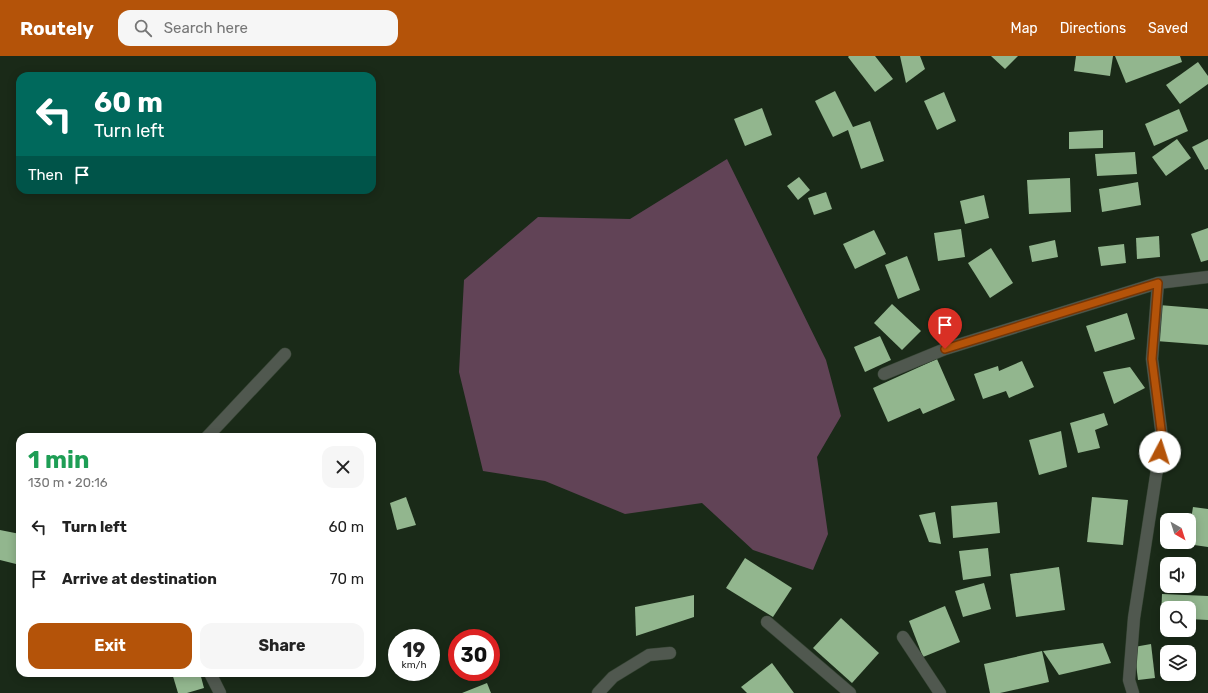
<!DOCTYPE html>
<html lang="en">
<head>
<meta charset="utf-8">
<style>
  :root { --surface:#fff; --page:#f6f6f6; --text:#222; --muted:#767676; --accent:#b45309 }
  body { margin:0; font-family:Rubik,sans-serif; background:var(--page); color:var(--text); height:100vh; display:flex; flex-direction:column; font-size:15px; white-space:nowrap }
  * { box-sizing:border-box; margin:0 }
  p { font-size:13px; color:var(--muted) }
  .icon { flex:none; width:22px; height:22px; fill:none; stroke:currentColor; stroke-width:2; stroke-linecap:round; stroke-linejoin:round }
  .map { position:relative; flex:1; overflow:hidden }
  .side { position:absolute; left:16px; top:377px; width:360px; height:244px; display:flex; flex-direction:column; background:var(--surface); border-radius:12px; box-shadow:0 2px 10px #0003 }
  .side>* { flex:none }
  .top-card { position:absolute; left:16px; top:16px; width:360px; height:122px; border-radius:12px; box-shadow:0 2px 10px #0003; background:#00695c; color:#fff; overflow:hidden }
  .needle { width:26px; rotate:141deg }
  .controls { position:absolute; left:1160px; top:457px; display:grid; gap:8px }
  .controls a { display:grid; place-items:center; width:36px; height:36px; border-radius:8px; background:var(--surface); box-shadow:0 2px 10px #0003; font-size:20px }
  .speed { position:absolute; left:388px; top:573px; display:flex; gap:8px; font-size:20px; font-weight:700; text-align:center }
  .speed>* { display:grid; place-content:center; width:52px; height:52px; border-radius:50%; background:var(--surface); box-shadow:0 2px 10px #0003; line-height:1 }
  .speed small { font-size:10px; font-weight:400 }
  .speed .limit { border:6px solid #d22; background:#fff; color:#111 }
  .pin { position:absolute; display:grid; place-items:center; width:34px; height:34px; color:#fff; margin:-41px -17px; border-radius:50% 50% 50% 0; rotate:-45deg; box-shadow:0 0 4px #0007 }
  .pin .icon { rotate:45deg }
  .me { position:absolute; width:44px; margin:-22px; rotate:5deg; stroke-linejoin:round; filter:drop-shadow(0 0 3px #0008) }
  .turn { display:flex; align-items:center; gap:14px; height:84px; padding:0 12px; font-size:18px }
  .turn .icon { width:52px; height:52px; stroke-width:2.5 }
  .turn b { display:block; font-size:28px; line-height:34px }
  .then { display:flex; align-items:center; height:38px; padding:0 12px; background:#0003; gap:8px; font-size:15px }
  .round { display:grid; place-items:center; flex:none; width:42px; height:42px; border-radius:12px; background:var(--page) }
  .headline { display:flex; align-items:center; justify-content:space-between; height:68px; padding:0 12px }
  h1 { font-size:24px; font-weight:700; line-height:30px; color:#1e9e55 }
  .action { display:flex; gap:8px; margin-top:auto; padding:8px 12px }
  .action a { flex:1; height:46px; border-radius:12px; background:var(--accent); color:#fff; font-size:16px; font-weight:700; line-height:46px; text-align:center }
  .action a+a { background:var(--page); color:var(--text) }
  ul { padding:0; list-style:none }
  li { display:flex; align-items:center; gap:12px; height:52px; padding:0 12px }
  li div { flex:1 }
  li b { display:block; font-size:15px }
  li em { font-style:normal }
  header { display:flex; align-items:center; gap:24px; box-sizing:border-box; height:56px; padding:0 20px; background:var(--accent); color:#fff }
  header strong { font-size:19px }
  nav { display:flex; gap:22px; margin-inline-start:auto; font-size:14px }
  .search { width:280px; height:36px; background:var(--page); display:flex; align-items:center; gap:10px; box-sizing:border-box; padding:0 14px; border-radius:12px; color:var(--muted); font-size:15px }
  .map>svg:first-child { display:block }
</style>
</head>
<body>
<header>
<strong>Routely</strong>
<div class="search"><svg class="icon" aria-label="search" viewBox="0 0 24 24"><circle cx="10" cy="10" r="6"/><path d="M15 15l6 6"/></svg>Search here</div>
<nav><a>Map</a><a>Directions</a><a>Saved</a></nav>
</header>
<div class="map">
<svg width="1208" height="637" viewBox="0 0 1208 637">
  <rect width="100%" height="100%" fill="#1a2a18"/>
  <!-- green -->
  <polygon fill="#614356" points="727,103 826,304 841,360 817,401 828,478 813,514 753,494 702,447 625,458 545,425 483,415 459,316 464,224 538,161 630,163"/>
  <!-- building -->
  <g fill="#92b68e">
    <polygon points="849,0 875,0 893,23 875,36 848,1"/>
    <polygon points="900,0 920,0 925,13 906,27"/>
    <polygon points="991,0 1018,0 1005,13"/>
    <polygon points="1076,0 1113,0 1110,20 1074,15"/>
    <polygon points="1115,0 1180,0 1182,6 1126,27"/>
    <polygon points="1198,6 1208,20 1208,28 1180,48 1166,29"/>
    <polygon points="835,35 853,71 870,65 884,105 861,113 848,74 833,81 815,45"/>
    <polygon points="944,36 956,65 937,74 924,45"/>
    <polygon points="762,52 772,79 745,90 734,63"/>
    <polygon points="1179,53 1188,75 1154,90 1145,68"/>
    <polygon points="1103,74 1103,92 1069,93 1069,76"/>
    <polygon points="1177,83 1191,102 1166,120 1152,101"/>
    <polygon points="1208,83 1208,113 1205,114 1192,91"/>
    <polygon points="1135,96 1137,118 1097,120 1095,98"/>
    <polygon points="799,121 810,134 798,144 787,130"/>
    <polygon points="1070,122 1071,156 1029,158 1027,124"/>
    <polygon points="1138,126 1141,149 1102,156 1099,133"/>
    <polygon points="826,136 832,153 814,159 808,142"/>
    <polygon points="984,139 989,162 965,168 960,145"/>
    <polygon points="1208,172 1208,204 1201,206 1191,178"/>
    <polygon points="961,173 965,201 938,205 934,177"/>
    <polygon points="874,174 886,198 855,213 843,188"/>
    <polygon points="1159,180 1160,201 1137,203 1136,182"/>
    <polygon points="1055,184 1058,201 1032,206 1029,190"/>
    <polygon points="1124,188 1126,207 1101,210 1098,191"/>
    <polygon points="991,192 1013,227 990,242 968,207"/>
    <polygon points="907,200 920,234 898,243 885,209"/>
    <polygon points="892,248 921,275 902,294 874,267"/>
    <polygon points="1159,249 1208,253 1208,289 1156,285"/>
    <polygon points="1127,257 1135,283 1095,296 1086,270"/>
    <polygon points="880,280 891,304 865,316 854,291"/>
    <polygon points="937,303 955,344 923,358 920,352 888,366 873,332"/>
    <polygon points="1022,305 1034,331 1009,342 1006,335 983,343 974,318 998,310 999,315"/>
    <polygon points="1130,311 1145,332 1114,348 1103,316"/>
    <polygon points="1104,357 1108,369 1095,374 1100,392 1078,397 1070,367"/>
    <polygon points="1061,375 1067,411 1039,419 1029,384"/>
    <polygon points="406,441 416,469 397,474 390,447"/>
    <polygon points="1092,441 1128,444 1123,489 1087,486"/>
    <polygon points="997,446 1000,477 953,482 951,450"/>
    <polygon points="1193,451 1208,453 1208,491 1187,488"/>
    <polygon points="935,456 941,488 929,486 919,459"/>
    <polygon points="0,474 20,478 20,509 0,504"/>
    <polygon points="988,492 991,520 963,524 959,495"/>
    <polygon points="745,502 792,532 773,561 726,532"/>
    <polygon points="1059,511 1065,554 1016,561 1010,518"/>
    <polygon points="984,527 991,553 963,561 955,535"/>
    <polygon points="1162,538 1208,540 1208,564 1189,563 1189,552 1167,552 1167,562 1161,562"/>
    <polygon points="694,539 694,561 636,580 635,551"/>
    <polygon points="945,550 960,586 923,601 909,565"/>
    <polygon points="841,562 879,597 852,627 813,592"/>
    <polygon points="1103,587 1111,607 1059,619 1043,595"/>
    <polygon points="1151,588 1155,622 1138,624 1134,591"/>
    <polygon points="1042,595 1049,626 1000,637 990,637 984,608"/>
    <polygon points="772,607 794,637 747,637 741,631"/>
    <polygon points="172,617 200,617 204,632 187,637 178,637"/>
    <polygon points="487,627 491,637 462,637"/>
  </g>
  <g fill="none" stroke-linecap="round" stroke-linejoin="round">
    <!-- minor casing -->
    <g stroke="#354433" stroke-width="13">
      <g id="minor">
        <polyline points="884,318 945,293 1158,227 1208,221"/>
        <polyline points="207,381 285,298"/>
        <polyline points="767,566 850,637"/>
        <polyline points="903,581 940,637"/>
        <polyline points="210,617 220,637"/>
        <polyline points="598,637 613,621 649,599 670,597"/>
        <polyline points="1133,637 1129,624 1134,562 1162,381 1152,303 1158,227"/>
      </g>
    </g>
    <!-- minor -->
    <use href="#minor" stroke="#50584f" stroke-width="12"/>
  </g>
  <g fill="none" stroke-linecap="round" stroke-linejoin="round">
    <!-- route casing -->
    <g stroke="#753606" stroke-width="10">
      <polyline id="route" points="945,293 1158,227 1152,303 1162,381 1160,396"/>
    </g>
    <!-- route -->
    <use href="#route" stroke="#b45309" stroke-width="7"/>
  </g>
</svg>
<div class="controls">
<a><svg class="needle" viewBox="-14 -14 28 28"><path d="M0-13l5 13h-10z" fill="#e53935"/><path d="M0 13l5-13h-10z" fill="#767676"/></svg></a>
<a><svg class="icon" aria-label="sound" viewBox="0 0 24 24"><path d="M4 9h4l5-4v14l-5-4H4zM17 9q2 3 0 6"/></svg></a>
<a><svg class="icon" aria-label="search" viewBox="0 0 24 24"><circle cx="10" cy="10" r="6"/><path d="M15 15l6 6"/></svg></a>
<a><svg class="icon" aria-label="layers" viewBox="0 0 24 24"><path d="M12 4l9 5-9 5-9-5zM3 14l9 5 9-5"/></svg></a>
</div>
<div class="speed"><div>19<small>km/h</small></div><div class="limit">30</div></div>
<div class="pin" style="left:945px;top:293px;background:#d93025"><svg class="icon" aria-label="arrive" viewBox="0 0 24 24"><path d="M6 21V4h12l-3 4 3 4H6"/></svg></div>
<svg class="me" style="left:1160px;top:396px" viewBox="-20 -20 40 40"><circle r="19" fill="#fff"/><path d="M0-13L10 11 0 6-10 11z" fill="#b45309"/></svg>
<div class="top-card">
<div class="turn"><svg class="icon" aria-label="left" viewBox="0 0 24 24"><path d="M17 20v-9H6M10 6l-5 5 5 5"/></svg><div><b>60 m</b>Turn left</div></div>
<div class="then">Then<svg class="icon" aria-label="arrive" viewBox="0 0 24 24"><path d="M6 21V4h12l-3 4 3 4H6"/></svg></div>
</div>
<section class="side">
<div class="headline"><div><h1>1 min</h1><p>130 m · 20:16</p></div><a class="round"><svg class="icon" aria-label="close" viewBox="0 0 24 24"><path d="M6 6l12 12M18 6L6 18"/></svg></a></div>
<ul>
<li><svg class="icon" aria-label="left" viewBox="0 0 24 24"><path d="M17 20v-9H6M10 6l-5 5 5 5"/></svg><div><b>Turn left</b></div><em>60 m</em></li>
<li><svg class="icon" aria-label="arrive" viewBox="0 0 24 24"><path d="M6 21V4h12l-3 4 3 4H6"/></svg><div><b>Arrive at destination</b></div><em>70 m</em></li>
</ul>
<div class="action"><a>Exit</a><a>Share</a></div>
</section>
</div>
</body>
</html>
